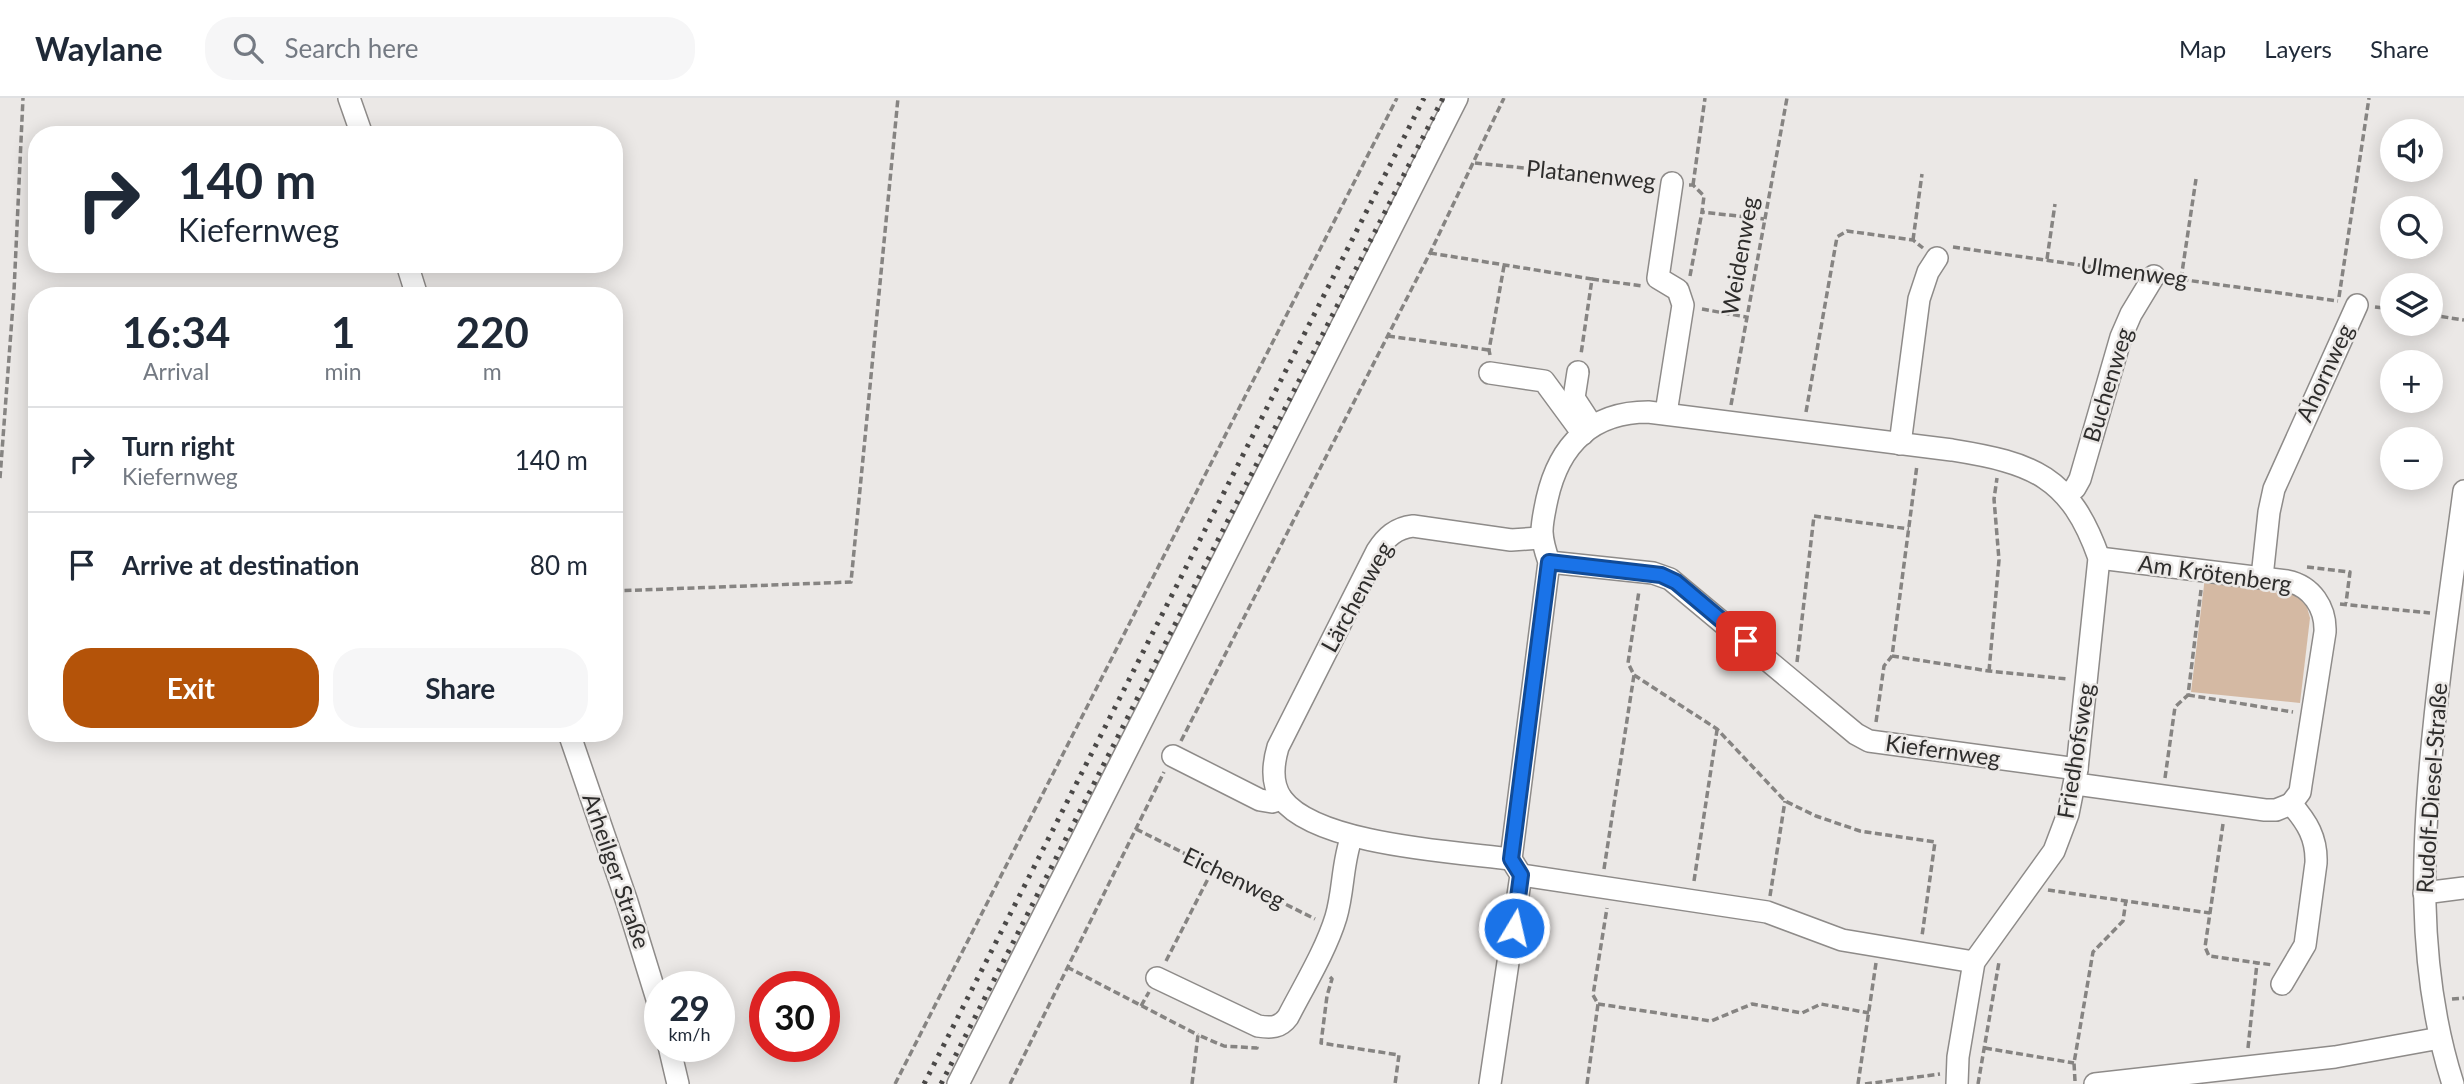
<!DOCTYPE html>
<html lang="en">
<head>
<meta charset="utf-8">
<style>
  :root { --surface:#fff; --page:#f6f6f7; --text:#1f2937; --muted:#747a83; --line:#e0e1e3; --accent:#b45309 }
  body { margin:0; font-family:Lato,sans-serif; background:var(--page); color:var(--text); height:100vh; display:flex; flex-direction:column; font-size:26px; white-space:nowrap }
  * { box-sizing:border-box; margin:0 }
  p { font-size:23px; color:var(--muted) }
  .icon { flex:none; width:38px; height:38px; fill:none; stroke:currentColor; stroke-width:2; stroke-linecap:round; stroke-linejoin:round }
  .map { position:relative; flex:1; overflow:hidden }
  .details { position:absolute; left:28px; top:189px; width:595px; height:455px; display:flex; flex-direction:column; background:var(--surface); border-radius:28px; box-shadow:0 4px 18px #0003 }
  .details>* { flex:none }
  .top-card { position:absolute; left:28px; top:28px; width:595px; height:147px; border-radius:28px; box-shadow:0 4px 18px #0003; background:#fff; color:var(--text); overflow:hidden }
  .tools { position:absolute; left:2380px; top:21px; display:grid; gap:14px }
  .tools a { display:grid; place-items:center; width:63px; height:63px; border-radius:50%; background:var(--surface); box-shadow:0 4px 18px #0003; font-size:35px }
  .speed { position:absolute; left:644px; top:873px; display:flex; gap:14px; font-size:35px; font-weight:700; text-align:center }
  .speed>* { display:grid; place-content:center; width:91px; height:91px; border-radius:50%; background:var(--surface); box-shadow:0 4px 18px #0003; line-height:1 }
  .speed small { font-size:18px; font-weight:400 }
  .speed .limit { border:10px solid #d22; background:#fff; color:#111 }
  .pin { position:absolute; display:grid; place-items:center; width:60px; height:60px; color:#fff; margin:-30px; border-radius:14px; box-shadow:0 4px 10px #0006 }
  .me { position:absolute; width:77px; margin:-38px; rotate:9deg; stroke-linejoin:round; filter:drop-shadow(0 0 5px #0008) }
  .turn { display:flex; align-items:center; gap:24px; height:147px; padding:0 35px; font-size:32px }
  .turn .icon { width:91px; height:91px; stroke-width:2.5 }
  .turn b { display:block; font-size:49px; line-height:60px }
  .eta { display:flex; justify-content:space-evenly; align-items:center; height:119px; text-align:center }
  .eta b { font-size:42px; font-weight:700; line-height:49px }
  .primary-button { display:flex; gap:14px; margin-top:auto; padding:14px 35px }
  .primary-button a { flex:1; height:80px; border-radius:28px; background:var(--accent); color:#fff; font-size:28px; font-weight:700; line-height:80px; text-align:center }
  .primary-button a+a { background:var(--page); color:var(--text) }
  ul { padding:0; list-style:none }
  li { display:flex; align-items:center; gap:21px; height:105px; padding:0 35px; border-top:2px solid var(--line) }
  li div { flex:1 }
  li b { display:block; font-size:26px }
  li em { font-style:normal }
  header { display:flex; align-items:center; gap:42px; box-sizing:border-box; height:98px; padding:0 35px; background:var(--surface); border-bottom:2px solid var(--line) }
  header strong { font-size:33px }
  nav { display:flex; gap:38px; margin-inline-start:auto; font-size:24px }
  .search { width:490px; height:63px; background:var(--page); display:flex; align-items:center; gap:18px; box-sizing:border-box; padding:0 24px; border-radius:28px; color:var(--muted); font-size:26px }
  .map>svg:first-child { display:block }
</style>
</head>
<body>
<header>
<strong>Waylane</strong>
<div class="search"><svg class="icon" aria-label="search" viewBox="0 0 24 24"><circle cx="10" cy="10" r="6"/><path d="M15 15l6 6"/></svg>Search here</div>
<nav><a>Map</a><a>Layers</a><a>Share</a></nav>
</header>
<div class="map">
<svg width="2464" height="986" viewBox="0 0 2464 986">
  <rect width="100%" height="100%" fill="#ebe8e6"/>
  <!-- green -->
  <polygon fill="#d4b9a3" points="2205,479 2288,488 2305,502 2310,520 2300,605 2191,594"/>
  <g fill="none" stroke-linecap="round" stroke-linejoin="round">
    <!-- minor casing -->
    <g stroke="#8e8b89" stroke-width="24">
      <g id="minor">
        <polyline points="349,0 362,37"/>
        <polyline points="407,166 417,198"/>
        <polyline points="1578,274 1574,300 1589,323"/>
        <polyline points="1490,275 1544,283 1583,336"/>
        <polyline points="1666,315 1683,207 1678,192 1658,180 1672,85"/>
        <polyline points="1900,346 1919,201 1928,174 1937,160"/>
        <polyline points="2066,397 2075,390 2080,381 2121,239 2131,216 2154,178"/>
        <path d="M2099 460 2287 483C2312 488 2326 510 2325 534L2301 687 2300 694 2291 706"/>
        <polyline points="1549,464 1653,475 1670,481 1856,636 1869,643 2077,671"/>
        <polyline points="2262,479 2269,414 2274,391 2357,207"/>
        <polyline points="569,635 627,804 660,911"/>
        <polyline points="1173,658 1260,702 1272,704 1282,701"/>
        <polyline points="2076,686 2265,712 2276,712 2291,706"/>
        <path d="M1511 761C1456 754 1317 747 1282 701 1271 686 1273 666 1278 649L1377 453C1386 439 1396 430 1413 428L1511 442 1540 440"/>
        <polyline points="1521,777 1767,814 1842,842 1974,864"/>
        <polyline points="2424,795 2464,790"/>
        <path d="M1157 880 1258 928C1271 930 1280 930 1288 919 1304 888 1326 852 1336 819 1344 792 1342 764 1352 738"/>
        <path d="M2282 886 2305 847 2316 765C2317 740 2307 724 2291 706"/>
        <polyline points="669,948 678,986"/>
        <polyline points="958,986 1457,0"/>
        <path d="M1490 986 1521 777 1511 761 1549 464C1539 435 1541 430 1547 401 1559 347 1592 314 1648 314L1952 352C2033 365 2070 378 2099 460L2077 671 2068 716 2054 753 1974 864 1958 959 1957 986"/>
        <polyline points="2095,986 2335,959 2440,940"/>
        <path d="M2453 986C2415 867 2422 741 2435 619 2443 543 2454 468 2464 393"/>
      </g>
    </g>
    <!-- path -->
    <g stroke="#868482" stroke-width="3.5" stroke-dasharray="7 3.5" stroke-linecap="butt">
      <polyline points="1475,65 1654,83"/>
      <polyline points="1689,87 1693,87 1704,98 1702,114 1764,121"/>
      <polyline points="1693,87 1705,0"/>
      <polyline points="1913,142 1922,76"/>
      <polyline points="1953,149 2136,175"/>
      <polyline points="1430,155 1592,181 1581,256"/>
      <polyline points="2047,161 2055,106"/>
      <polyline points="1690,178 1702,114"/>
      <polyline points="2171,180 2338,203"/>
      <polyline points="1592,181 1642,188"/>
      <polyline points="2181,181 2196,81"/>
      <polyline points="2339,199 2369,0"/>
      <polyline points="2375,209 2392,211"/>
      <polyline points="1702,211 1746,219"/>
      <polyline points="2431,217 2464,222"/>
      <polyline points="1388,238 1489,252"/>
      <polyline points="1490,257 1489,252 1504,168"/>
      <polyline points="1731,307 1787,0"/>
      <polyline points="1806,314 1837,139 1847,133 1913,142 1923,150"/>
      <polyline points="0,380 14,193 23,0"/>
      <polyline points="2307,469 2350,474 2346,505"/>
      <polyline points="614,493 851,484 898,0"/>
      <polyline points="2340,506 2430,515"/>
      <polyline points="1892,558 1989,573 2067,581"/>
      <polyline points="1797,564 1814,418 1909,431"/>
      <polyline points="1989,573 1999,462 1994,401 1997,380"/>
      <polyline points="1634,577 1717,631 1785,703 1816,718 1860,733 1935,744 1922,838"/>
      <polyline points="2188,597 2293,614"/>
      <polyline points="1876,624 1884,568 1892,558 1917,367"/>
      <polyline points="1181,643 1430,155 1504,0"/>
      <polyline points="2165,680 2175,609 2188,597 2201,492"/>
      <polyline points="2223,726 2205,849 2209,858 2273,867"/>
      <polyline points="1136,731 1315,821"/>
      <polyline points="1604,771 1634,577 1628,565 1639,493"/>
      <polyline points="1694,783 1717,632"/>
      <polyline points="2048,792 2210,815"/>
      <polyline points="1770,798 1785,703"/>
      <polyline points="1166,863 1213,771"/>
      <polyline points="1067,869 1198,937"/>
      <polyline points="1330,879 1332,881 1327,898 1321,945 1399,957 1395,986"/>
      <polyline points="2452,901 2464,900"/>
      <polyline points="1598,906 1711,923 1752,906 1802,915 1821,906 1869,915"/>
      <polyline points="1141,908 1149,894"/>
      <polyline points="1985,950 2074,965"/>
      <polyline points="2248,950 2257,865"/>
      <polyline points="2075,983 2074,965 2093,854 2123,823 2126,802"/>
      <polyline points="895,986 1397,0"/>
      <polyline points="1010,986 1164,674"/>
      <polyline points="1192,986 1198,937 1224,948 1257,950 1257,947"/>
      <polyline points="1587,986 1598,906 1593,897 1607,810"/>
      <polyline points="1858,986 1876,865"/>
      <polyline points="1865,986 1940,976"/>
      <polyline points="1978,986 1999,864"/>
    </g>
    <!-- minor -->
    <use href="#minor" stroke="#fff" stroke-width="21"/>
    <!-- rail -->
    <g stroke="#4a4847" stroke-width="5" stroke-dasharray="3.5 7" stroke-linecap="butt">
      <polyline points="924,986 1424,0"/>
      <polyline points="941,986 1443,0"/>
    </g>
  </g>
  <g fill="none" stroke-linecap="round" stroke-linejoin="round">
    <!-- route casing -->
    <g stroke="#114b97" stroke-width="18">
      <polyline id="route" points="1514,830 1521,777 1511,761 1549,464 1661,477 1676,484 1746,543"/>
    </g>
    <!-- route -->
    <use href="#route" stroke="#1a73e8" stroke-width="12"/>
  </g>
  <g text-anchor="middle" stroke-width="5" stroke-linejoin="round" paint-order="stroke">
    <!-- street labels -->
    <g font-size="23" fill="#2e2d2c" stroke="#ebe8e6">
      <text transform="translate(1591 77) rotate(6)" y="8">Platanenweg</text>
      <text transform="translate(1740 158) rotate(-80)" y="8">Weidenweg</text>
      <text transform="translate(2134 174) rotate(8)" y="8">Ulmenweg</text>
      <text transform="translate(2325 275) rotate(-65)" y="8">Ahornweg</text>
      <text transform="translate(2108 287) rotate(-73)" y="8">Buchenweg</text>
      <text transform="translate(2215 476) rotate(8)" y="8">Am Krötenberg</text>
      <text transform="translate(1357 499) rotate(-61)" y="8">Lärchenweg</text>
      <text transform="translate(1943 653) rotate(8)" y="8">Kiefernweg</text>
      <text transform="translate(2076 653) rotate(-81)" y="8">Friedhofsweg</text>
      <text transform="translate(2432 690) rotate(-86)" y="8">Rudolf-Diesel-Straße</text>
      <text transform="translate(616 773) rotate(71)" y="8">Arheilger Straße</text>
      <text transform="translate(1234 780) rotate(26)" y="8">Eichenweg</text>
    </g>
  </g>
</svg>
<div class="tools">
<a><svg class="icon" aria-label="sound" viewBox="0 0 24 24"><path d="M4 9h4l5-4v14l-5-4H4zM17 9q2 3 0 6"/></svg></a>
<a><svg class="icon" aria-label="search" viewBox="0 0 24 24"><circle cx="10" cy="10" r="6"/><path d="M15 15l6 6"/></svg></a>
<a><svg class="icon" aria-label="layers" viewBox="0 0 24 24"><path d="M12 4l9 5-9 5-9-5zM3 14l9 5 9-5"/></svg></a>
<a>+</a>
<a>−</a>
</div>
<div class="speed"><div>29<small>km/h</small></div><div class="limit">30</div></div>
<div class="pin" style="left:1746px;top:543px;background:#d93025"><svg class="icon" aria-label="arrive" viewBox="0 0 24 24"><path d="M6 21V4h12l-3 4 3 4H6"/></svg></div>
<svg class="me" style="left:1514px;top:830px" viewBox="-20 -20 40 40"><circle r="17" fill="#1a73e8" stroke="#fff" stroke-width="3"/><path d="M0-11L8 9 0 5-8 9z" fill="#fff"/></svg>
<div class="top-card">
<div class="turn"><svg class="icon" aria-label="right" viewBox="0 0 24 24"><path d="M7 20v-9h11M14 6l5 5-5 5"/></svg><div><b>140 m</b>Kiefernweg</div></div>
</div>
<section class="details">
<div class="eta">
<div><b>16:34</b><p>Arrival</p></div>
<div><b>1</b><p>min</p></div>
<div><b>220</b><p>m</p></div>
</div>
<ul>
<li><svg class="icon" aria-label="right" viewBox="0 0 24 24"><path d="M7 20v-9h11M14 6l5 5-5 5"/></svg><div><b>Turn right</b><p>Kiefernweg</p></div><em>140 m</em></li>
<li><svg class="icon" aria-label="arrive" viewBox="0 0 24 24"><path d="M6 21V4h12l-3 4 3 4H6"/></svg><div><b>Arrive at destination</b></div><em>80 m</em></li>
</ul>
<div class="primary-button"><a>Exit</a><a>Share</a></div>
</section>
</div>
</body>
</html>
